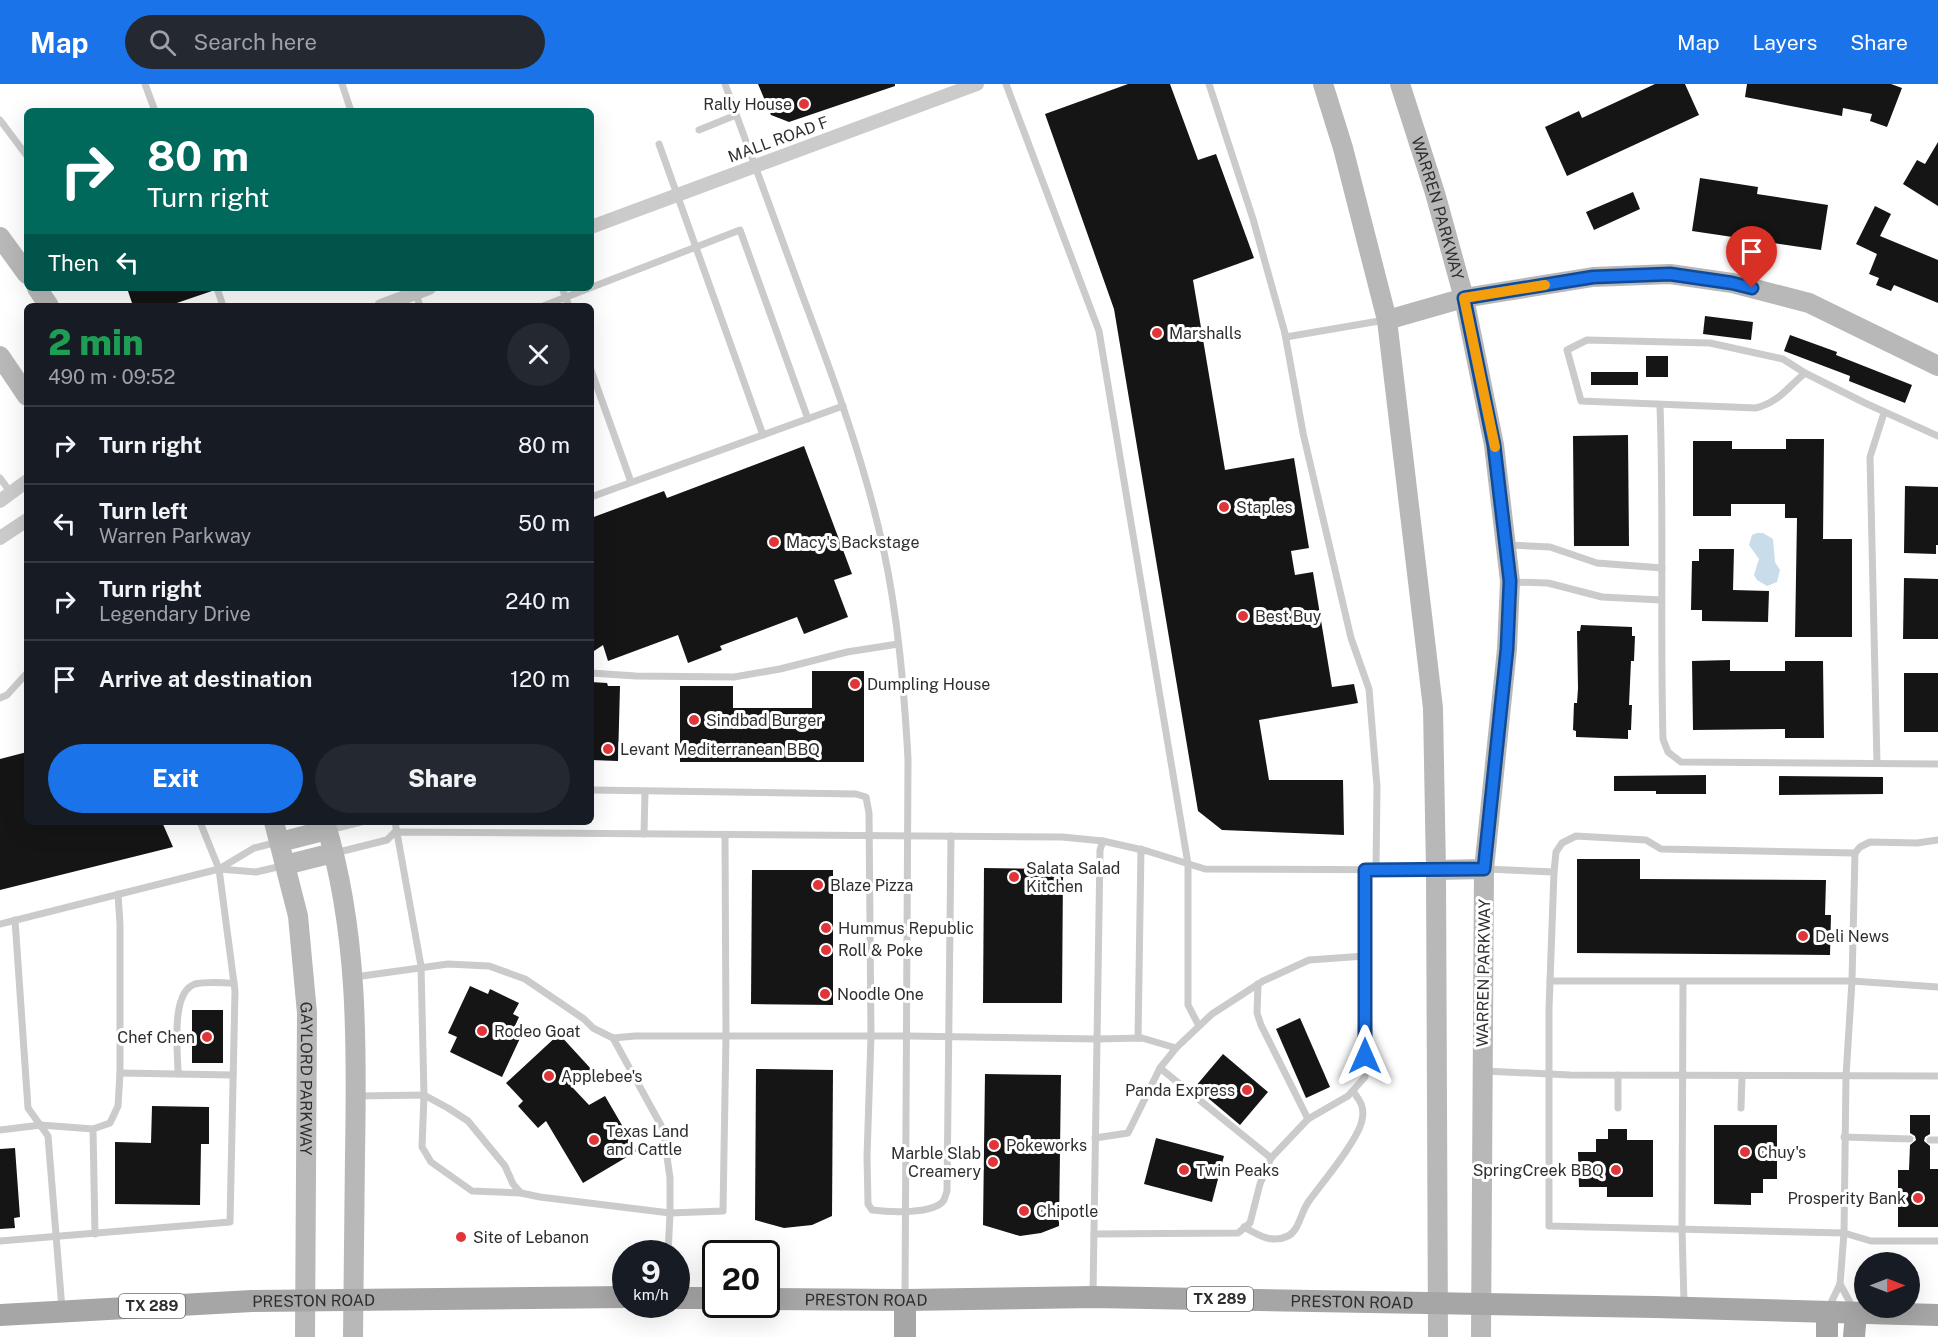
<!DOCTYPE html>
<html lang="en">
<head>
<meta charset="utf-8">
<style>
  :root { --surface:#171b24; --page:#242831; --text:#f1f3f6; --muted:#9ea1a6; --line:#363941; --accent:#1a73e8 }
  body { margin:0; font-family:"Public Sans",sans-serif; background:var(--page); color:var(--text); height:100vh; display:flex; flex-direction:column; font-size:22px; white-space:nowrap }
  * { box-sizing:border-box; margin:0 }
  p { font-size:20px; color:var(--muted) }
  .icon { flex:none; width:33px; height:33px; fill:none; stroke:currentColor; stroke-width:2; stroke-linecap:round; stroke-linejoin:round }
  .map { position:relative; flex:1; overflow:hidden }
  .details { position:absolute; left:24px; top:219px; width:570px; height:522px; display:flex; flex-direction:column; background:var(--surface); border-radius:9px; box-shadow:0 6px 24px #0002 }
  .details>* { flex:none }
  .top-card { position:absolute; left:24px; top:24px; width:570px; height:183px; border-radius:9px; box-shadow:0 6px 24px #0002; background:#00695c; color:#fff; overflow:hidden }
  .needle { width:39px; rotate:90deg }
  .fabs { position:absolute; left:1854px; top:1168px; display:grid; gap:12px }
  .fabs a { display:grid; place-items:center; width:66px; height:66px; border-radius:50%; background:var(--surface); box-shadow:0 6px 24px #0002; font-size:30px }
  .speed { position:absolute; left:612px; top:1156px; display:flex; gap:12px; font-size:30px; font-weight:700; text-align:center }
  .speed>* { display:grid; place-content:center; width:78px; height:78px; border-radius:50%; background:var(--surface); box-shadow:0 6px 24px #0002; line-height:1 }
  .speed small { font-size:15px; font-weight:400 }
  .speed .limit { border:3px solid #111; border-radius:9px; background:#fff; color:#111 }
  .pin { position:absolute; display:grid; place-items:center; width:51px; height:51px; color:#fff; margin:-62px -26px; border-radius:50% 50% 50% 0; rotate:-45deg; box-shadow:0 0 6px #0007 }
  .pin .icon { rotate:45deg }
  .me { position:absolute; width:66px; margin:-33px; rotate:0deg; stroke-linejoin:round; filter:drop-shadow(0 0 4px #0008) }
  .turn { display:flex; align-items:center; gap:21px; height:126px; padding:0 24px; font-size:27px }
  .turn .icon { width:78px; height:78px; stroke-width:2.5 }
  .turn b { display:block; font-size:42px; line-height:51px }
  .then { display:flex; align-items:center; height:57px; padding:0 24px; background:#0003; gap:12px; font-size:22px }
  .round { display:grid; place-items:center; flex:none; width:63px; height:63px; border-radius:32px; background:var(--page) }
  .head { display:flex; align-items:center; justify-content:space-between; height:102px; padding:0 24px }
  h1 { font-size:36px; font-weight:800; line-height:45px; color:#1e9e55 }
  .action { display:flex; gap:12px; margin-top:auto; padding:12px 24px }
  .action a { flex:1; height:69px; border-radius:36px; background:var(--accent); color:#fff; font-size:24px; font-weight:800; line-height:69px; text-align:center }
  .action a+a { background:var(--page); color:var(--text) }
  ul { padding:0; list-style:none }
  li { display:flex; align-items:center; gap:18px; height:78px; padding:0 24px; border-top:2px solid var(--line) }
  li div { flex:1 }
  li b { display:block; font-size:22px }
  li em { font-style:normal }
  header { display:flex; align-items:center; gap:36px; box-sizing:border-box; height:84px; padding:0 30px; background:var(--accent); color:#fff }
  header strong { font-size:28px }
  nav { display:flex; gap:33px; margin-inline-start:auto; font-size:21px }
  .search { width:420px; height:54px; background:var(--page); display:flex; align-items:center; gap:15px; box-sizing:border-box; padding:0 21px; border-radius:33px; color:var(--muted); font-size:22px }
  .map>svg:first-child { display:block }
</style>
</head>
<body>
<header>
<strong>Map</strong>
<div class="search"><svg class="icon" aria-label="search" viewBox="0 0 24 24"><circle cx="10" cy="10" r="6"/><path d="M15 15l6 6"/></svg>Search here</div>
<nav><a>Map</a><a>Layers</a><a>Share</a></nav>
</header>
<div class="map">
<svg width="1938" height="1253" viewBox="0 0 1938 1253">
  <rect width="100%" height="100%" fill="#fff"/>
  <!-- water -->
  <polygon fill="#c9dcea" points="1757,449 1763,449 1773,455 1775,478 1780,486 1777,498 1767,502 1757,496 1754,491 1759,475 1749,461 1752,451"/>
  <!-- building -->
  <g fill="#151515">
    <polygon points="758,0 895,0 895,2 789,38 771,31"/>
    <polygon points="1128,0 1170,0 1198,76 1216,70 1254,174 1193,196 1225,386 1294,374 1309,464 1291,467 1295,491 1313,488 1332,603 1354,600 1358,619 1259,636 1269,696 1343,696 1344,751 1222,746 1198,727 1114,225 1045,30"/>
    <polygon points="1655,0 1685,0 1699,31 1567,92 1545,43 1579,27 1582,34"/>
    <polygon points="1747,0 1891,0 1902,4 1887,43 1870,37 1872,30 1843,24 1842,32 1745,13"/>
    <polygon points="1938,58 1938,122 1903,100 1917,76 1925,80"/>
    <polygon points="1700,94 1758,103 1757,110 1828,121 1821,166 1692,147"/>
    <polygon points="1633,108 1640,125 1594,146 1586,128"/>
    <polygon points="1875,122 1891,130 1880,152 1938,176 1938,219 1894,201 1891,207 1876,201 1879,194 1869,190 1877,170 1856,160"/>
    <polygon points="127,204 211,204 212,207 168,222 133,222"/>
    <polygon points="1705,232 1753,238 1751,256 1703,250"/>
    <polygon points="1790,251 1837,268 1836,271 1912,301 1905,319 1849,297 1850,292 1784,267"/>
    <rect x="1646" y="272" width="22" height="21"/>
    <rect x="1591" y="288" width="47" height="13"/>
    <polygon points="1628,351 1629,462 1574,462 1573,352"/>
    <polygon points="1786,355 1824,355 1823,455 1852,455 1852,553 1795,553 1797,434 1785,434 1785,420 1731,420 1731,432 1693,432 1693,357 1732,357 1732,365 1786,365"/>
    <polygon points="804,362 852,490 834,496 848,533 804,550 797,533 720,562 722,566 688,579 678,551 608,577 603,561 591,569 591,434 664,407 667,414"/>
    <polygon points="1905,402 1938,403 1938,461 1936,461 1936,470 1904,469"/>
    <polygon points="1699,465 1734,465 1733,506 1769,507 1768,538 1702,537 1702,526 1691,526 1692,477 1699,477"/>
    <polygon points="1904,494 1938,495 1938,555 1903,555"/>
    <polygon points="1581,541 1632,543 1632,552 1635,552 1634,577 1631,577 1629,621 1632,621 1631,646 1628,646 1628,655 1576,653 1576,647 1573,646 1574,619 1577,619 1578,604 1577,547 1580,547"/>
    <polygon points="1730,576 1730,587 1785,587 1785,577 1823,577 1824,654 1785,654 1785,645 1693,646 1692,577"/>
    <polygon points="812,587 864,587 864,678 680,678 680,602 733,602 733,624 812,624"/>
    <rect x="1904" y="589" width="34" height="59"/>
    <polygon points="591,598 607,599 608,602 620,602 618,677 591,676"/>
    <polygon points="27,668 27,738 162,738 173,763 0,806 0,675"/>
    <polygon points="1706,691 1706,710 1656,710 1656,707 1614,707 1614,692"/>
    <polygon points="1779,692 1883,693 1883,710 1779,711"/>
    <polygon points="1577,775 1640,775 1640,795 1826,796 1825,831 1831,831 1830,871 1577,869"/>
    <polygon points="984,784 1063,785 1062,919 983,919"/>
    <polygon points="752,786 833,786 833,921 751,920"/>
    <polygon points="470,902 488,910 490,905 519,919 513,930 519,933 513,946 522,950 502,993 450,968 457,953 448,949"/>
    <rect x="192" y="926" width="31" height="53"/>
    <polygon points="1300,934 1330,1003 1306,1014 1276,945"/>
    <polygon points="559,950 592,986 573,1004 589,1021 605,1012 637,1067 583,1099 546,1037 538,1044 518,1022 523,1017 506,999"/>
    <polygon points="1223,970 1268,1008 1240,1041 1195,1003"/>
    <polygon points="756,985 833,986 832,1132 812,1141 784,1144 755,1136"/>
    <polygon points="985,990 1061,991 1059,1142 1041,1149 1020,1152 983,1141"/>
    <polygon points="152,1022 209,1023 209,1060 201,1060 200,1121 115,1120 115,1058 151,1059"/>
    <polygon points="1910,1031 1930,1031 1930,1050 1925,1053 1924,1057 1930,1062 1930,1085 1938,1085 1938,1143 1898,1143 1898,1086 1909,1086 1910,1061 1916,1056 1915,1052 1910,1049"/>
    <polygon points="1714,1041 1777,1041 1777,1095 1763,1095 1763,1109 1751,1109 1751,1121 1714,1120"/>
    <polygon points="1608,1045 1627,1045 1627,1056 1653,1056 1653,1113 1607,1113 1607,1103 1579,1103 1578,1068 1596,1068 1596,1055 1608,1055"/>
    <polygon points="1156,1054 1224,1072 1212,1118 1144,1100"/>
    <polygon points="15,1064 20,1133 14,1134 15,1144 0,1145 0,1065"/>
  </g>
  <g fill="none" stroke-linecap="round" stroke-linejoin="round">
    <!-- lane -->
    <g stroke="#cbcbcb" stroke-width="7">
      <polyline points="145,0 155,27"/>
      <polyline points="342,0 351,27"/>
      <path d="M725 0C751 71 777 142 803 213 834 295 864 377 883 463 898 532 904 604 908 675L905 1214"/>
      <polyline points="1006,0 1099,247 1188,780 1188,921 1199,942"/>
      <polyline points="1209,0 1253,135 1286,253 1385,236"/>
      <polyline points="0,36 27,72"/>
      <polyline points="699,46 736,31"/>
      <polyline points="659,60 763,351"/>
      <polyline points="217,204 223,222"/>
      <polyline points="562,204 569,222"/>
      <polyline points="415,207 420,222"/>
      <polyline points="543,222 740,146 808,335"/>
      <polyline points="1285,250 1303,349 1351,554 1369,605 1377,703 1376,786"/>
      <polyline points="591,286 631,398"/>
      <path d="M1805 289C1787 304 1779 318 1756 324L1581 317 1567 266 1587 256 1710 259 1783 275 1805 289 1865 319 1938 352"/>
      <path d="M1660 321C1664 432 1660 544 1663 655L1668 668 1681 678 1938 680"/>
      <polyline points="0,394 11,409"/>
      <polyline points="591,413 843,322"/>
      <polyline points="1508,461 1550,463 1597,479 1662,484"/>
      <polyline points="1512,498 1548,499 1602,513 1661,516"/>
      <polyline points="591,589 636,592 734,593 780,585 847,568 898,560"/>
      <polyline points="0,614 7,611 27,589"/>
      <polyline points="1877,679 1870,373 1884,329"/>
      <path d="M591 706 856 710 866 713 869 729 871 952 867 1073 868 1120 872 1126C888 1128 934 1131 944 1116 945 1113 946 1110 947 1107L951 752"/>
      <polyline points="395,738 421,882 424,1011 422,1063 431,1078 472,1107 521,1109"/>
      <polyline points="329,746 361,738"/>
      <polyline points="644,750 645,708"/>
      <polyline points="335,769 387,756 395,748 1062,753 1103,757 1147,767 1205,785 1434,786"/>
      <polyline points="219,785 256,788 282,782"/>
      <polyline points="1485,785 1554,788 1549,925 1549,1142 1844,1149 1871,1157 1938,1157"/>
      <polyline points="1554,788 1556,768 1562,759 1576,752 1646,756 1661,765 1855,769 1860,763 1870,758 1917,759 1938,756"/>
      <polyline points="15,836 28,1024 48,1052 62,1225"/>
      <polyline points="0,840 219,785 254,764 278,758"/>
      <polyline points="355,893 448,880 489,882 525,895 584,935 593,944 613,954 635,952 908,952 1097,955 1142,954 1176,964 1212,930 1263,897 1309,876 1365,872"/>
      <polyline points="1550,897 1852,897 1938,903"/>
      <polyline points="1683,898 1682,1145 1684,1219"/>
      <polyline points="1258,900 1257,929 1261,941 1308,1035"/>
      <polyline points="613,954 663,1045 670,1094 670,1129 723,1127 726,952 725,751"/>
      <polyline points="1138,954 1141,765"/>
      <polyline points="1160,984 1271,1074"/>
      <polyline points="1484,987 1570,991 1938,992"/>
      <polyline points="120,989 233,991"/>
      <path d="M178 990C178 969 170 908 195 900 207 897 222 899 234 899"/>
      <polyline points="359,1012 424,1011 448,1024 468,1037 505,1082 513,1100 521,1109 540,1113 670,1129 668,1170"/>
      <polyline points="1618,1024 1618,991"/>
      <polyline points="1741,1024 1742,992"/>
      <polyline points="0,1046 41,1041 93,1045"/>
      <polyline points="1844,1053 1910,1055"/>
      <polyline points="1095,1054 1128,1049 1160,984 1176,964"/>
      <polyline points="1930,1056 1938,1056"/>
      <path d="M1244 1143C1258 1151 1272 1160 1288 1152 1299 1147 1301 1127 1309 1117 1322 1099 1359 1055 1362 1036 1365 1023 1360 1017 1353 1007"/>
      <polyline points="95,1150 93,1045 110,1039 118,1022 120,989 120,840 118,810"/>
      <polyline points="1094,1150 1238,1149 1250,1139 1260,1100 1271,1074 1308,1035 1348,1012 1365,993 1365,786"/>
      <polyline points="0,1157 230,1138 235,907 219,785 200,738"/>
      <polyline points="1840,1200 1853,1224"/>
      <polyline points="1093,1210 1100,766 1103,757"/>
      <polyline points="1829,1223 1840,1200 1844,1149 1846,992 1852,897 1855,769"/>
    </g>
    <!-- street -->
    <g stroke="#cbcbcb" stroke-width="14">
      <polyline points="591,143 977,0"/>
      <polyline points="381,222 429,204"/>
      <polyline points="0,417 27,397"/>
      <polyline points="0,454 27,436"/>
    </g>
    <!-- secondary -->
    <g stroke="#b8b8b8" stroke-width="20">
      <polyline points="1323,0 1343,64 1387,236 1433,624 1436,786 1438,1253"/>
      <path id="s1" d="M1400 0 1435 109 1464 214 1494 361 1510 497 1507 565 1484 785 1481 1253"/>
      <polyline points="0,153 27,190"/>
      <polyline points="37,204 49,222"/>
      <polyline points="1387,236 1464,214 1593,193 1670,190 1732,199 1809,219 1938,282"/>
      <polyline points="0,272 27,312"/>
      <path id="s2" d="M274 738 298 832 307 929 305 1253"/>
      <path d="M325 738C358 845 357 960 355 1071 354 1132 354 1192 353 1253"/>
      <polyline points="280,758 327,746"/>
      <polyline points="285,781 333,769"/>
      <polyline points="1436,786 1484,785"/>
    </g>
    <!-- primary -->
    <g stroke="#a6a6a6" stroke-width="22">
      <polyline points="676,1214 716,1214"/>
      <path id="s3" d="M766 1215 905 1216 1093 1213 1655 1223 1938 1231"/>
      <polyline points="1827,1228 1827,1253"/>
      <path id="s4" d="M0 1231 252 1217 626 1213"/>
      <polyline points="905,1253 905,1216"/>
      <polyline points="1854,1253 1856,1229"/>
    </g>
  </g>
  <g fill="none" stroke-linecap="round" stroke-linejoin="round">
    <!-- route casing -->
    <g stroke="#114b97" stroke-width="15">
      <polyline id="route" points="1365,972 1365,786 1484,785 1507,565 1510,497 1494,361 1464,214 1593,193 1670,190 1732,199 1752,204"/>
    </g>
    <!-- route -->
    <use href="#route" stroke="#1a73e8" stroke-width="10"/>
    <!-- slow -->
    <polyline stroke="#f59e0b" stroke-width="10" points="1495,363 1464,214 1545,201"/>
  </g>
  <!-- markers -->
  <g fill="#e03639" stroke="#fff" stroke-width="2">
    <circle cx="804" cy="20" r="6"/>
    <circle cx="1157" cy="249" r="6"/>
    <circle cx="1224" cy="423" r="6"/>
    <circle cx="774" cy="458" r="6"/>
    <circle cx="1243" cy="532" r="6"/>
    <circle cx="855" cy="600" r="6"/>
    <circle cx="694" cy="636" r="6"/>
    <circle cx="608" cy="665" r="6"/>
    <circle cx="1014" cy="793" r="6"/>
    <circle cx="818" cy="801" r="6"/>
    <circle cx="826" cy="844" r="6"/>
    <circle cx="1803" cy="852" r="6"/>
    <circle cx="826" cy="866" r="6"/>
    <circle cx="825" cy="910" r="6"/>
    <circle cx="482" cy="947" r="6"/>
    <circle cx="207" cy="953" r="6"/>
    <circle cx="549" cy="992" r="6"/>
    <circle cx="1247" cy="1006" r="6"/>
    <circle cx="594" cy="1056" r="6"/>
    <circle cx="994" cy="1061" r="6"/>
    <circle cx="1745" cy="1068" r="6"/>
    <circle cx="993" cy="1078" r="6"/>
    <circle cx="1184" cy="1086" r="6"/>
    <circle cx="1616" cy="1086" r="6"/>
    <circle cx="1918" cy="1114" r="6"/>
    <circle cx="1024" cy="1127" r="6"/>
    <circle cx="461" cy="1153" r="6"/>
  </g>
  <g text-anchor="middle" stroke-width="6" stroke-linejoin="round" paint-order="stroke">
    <!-- shield labels -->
    <g fill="#fff" stroke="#6d6d6d" stroke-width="1.5">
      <rect x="1187" y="1203" width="66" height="24" rx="4.5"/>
      <rect x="119" y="1210" width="66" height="24" rx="4.5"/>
    </g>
    <g font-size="15" font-weight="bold" fill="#2e2e2e">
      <text x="1220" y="1220">TX 289</text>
      <text x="152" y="1227">TX 289</text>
    </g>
    <!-- poi labels -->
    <g font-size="16" fill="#2e2e2e" stroke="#fff" text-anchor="start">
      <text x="792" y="26" text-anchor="end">Rally House</text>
      <text x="1169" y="255">Marshalls</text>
      <text x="1236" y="429">Staples</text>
      <text x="786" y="464">Macy's Backstage</text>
      <text x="1255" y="538">Best Buy</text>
      <text x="867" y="606">Dumpling House</text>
      <text x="706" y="642">Sindbad Burger</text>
      <text x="620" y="671">Levant Mediterranean BBQ</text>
      <text x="1026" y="790">Salata Salad<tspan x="1026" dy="18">Kitchen</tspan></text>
      <text x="830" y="807">Blaze Pizza</text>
      <text x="838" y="850">Hummus Republic</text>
      <text x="1815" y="858">Deli News</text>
      <text x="838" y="872">Roll &amp; Poke</text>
      <text x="837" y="916">Noodle One</text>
      <text x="494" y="953">Rodeo Goat</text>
      <text x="195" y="959" text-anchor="end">Chef Chen</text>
      <text x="561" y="998">Applebee's</text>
      <text x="1235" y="1012" text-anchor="end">Panda Express</text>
      <text x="606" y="1053">Texas Land<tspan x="606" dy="18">and Cattle</tspan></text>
      <text x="1006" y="1067">Pokeworks</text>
      <text x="1757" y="1074">Chuy's</text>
      <text x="981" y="1075" text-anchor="end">Marble Slab<tspan x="981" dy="18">Creamery</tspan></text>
      <text x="1196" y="1092">Twin Peaks</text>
      <text x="1604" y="1092" text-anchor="end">SpringCreek BBQ</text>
      <text x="1906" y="1120" text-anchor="end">Prosperity Bank</text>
      <text x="1036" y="1133">Chipotle</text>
      <text x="473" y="1159">Site of Lebanon</text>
    </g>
    <!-- street labels -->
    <g font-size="16" fill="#2e2e2e" stroke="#fff">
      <text transform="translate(778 55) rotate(-20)" y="6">MALL ROAD F</text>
      <text dy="6" stroke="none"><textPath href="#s1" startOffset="130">WARREN PARKWAY</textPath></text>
      <text transform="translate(1483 889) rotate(-89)" y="6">WARREN PARKWAY</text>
      <text dy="6" stroke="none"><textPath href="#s2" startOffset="260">GAYLORD PARKWAY</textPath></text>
      <text dy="6" stroke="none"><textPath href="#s3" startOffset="100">PRESTON ROAD</textPath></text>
      <text dy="6" stroke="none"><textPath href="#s4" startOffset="314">PRESTON ROAD</textPath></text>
      <text dy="6" stroke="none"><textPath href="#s3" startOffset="586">PRESTON ROAD</textPath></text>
    </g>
  </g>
</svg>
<div class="fabs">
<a><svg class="needle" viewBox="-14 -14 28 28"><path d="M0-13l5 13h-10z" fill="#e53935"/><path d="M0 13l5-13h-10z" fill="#9ea1a6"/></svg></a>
</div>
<div class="speed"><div>9<small>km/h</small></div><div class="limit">20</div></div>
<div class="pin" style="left:1752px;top:204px;background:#d93025"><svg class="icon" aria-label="arrive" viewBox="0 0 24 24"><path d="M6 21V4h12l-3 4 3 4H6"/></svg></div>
<svg class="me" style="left:1365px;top:972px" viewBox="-20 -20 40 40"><path d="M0-17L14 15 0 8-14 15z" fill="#1a73e8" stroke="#fff" stroke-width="4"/></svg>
<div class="top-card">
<div class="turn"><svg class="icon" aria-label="right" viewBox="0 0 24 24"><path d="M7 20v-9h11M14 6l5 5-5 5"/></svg><div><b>80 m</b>Turn right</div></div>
<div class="then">Then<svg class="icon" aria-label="left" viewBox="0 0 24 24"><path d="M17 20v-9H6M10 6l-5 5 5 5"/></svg></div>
</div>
<section class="details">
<div class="head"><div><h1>2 min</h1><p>490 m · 09:52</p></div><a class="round"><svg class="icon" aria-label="close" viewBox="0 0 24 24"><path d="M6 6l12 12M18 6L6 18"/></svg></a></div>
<ul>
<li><svg class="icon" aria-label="right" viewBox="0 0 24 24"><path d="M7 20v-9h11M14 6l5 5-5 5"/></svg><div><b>Turn right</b></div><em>80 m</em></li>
<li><svg class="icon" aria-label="left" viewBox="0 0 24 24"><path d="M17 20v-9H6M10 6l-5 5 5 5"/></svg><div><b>Turn left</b><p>Warren Parkway</p></div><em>50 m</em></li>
<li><svg class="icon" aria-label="right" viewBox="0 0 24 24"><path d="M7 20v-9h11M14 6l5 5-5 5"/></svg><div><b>Turn right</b><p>Legendary Drive</p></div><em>240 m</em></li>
<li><svg class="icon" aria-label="arrive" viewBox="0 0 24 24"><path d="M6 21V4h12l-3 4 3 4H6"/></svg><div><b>Arrive at destination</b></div><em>120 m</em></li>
</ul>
<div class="action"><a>Exit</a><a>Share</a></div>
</section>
</div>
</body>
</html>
